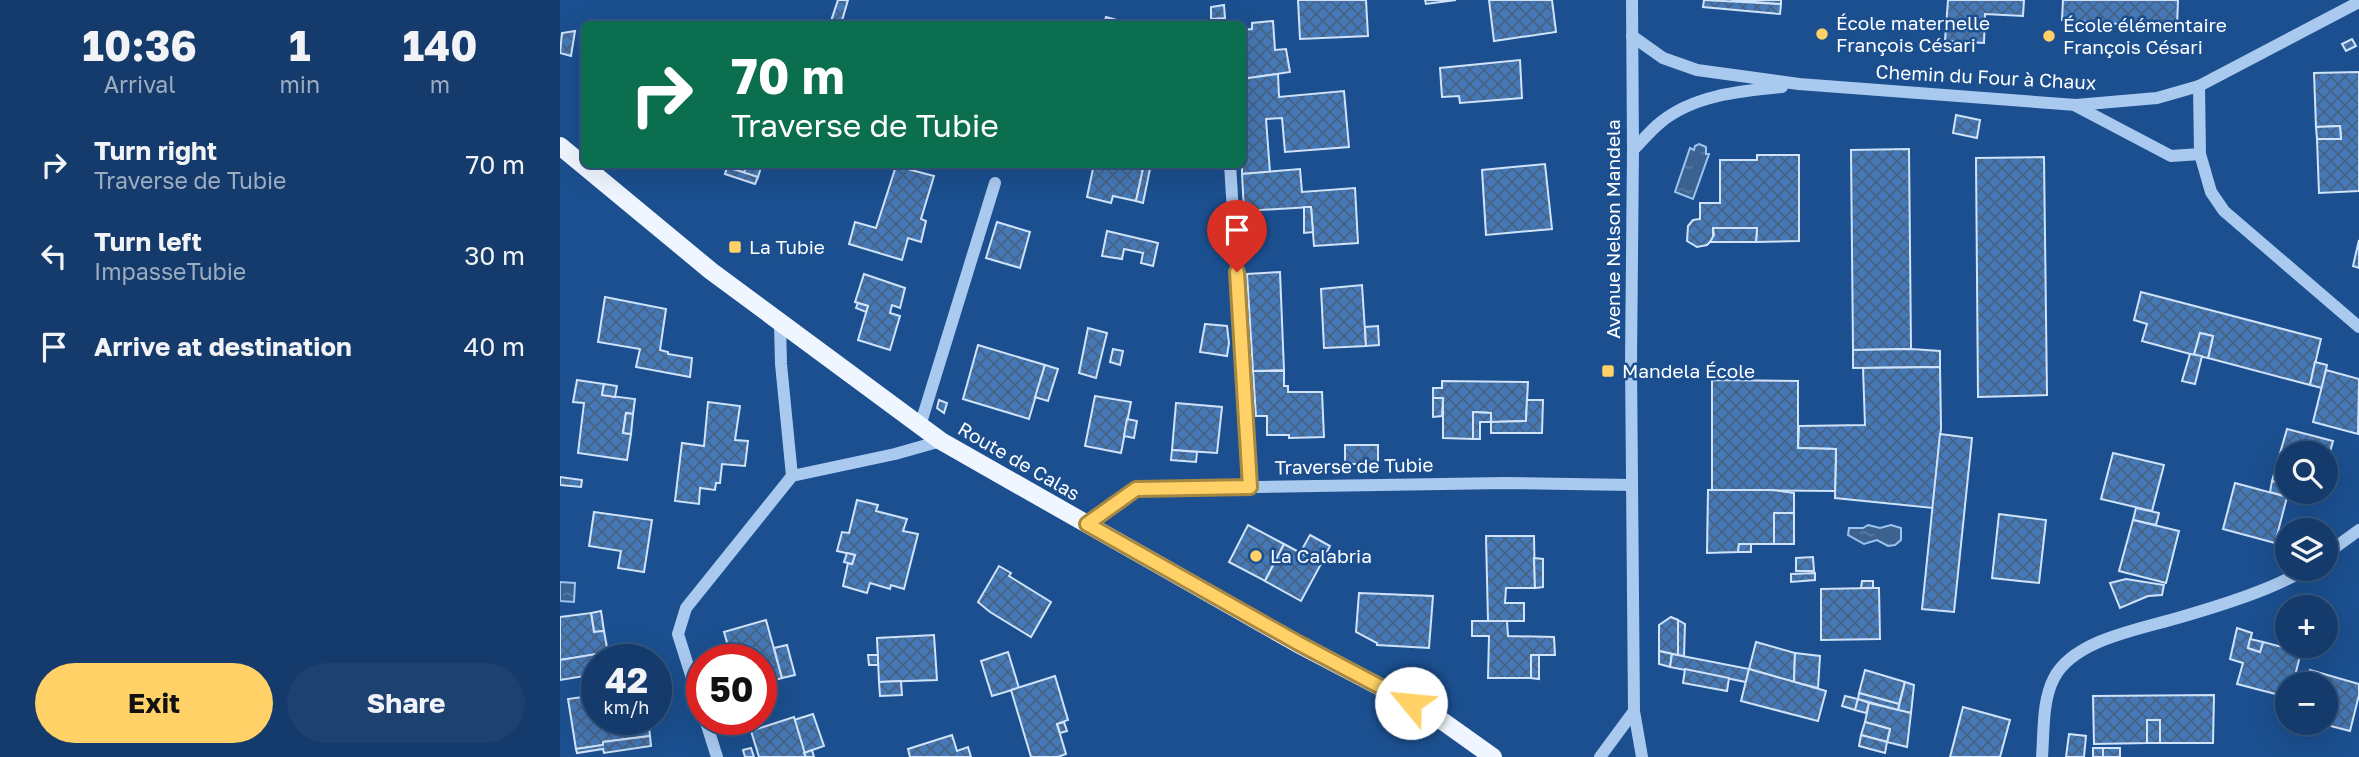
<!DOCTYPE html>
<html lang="en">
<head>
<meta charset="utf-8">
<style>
  :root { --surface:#143b6b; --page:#1d4271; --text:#f1f3f6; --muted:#9dadc1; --line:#33557e; --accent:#ffd166 }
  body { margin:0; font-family:"Golos Text",sans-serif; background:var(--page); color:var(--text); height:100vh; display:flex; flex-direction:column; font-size:26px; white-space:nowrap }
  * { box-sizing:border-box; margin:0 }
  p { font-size:23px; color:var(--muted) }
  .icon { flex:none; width:38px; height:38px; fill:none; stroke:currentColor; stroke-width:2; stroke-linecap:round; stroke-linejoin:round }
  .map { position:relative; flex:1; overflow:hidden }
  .sheet { display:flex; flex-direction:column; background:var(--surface); width:560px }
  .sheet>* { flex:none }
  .banner { position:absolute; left:21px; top:21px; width:665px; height:147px; border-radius:10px; box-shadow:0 7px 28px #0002,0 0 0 2px var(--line); background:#0b6e4f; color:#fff; overflow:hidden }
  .tools { position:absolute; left:1715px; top:441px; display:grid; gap:14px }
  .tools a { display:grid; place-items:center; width:63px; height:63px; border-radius:50%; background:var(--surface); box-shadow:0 7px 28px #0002,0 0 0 2px var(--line); font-size:35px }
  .speed { position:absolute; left:21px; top:644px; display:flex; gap:14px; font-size:35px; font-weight:700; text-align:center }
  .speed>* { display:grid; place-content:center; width:91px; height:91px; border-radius:50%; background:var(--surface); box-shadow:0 7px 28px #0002,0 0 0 2px var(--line); line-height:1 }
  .speed small { font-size:18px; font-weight:400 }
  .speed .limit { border:10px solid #d22; background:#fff; color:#111 }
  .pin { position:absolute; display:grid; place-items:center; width:60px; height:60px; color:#fff; margin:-72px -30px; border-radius:50% 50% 50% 0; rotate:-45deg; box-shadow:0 0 7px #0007 }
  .pin .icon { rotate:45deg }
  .me { position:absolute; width:77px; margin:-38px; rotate:298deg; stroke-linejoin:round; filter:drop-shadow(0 0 5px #0008) }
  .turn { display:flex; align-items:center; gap:24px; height:147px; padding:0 35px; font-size:32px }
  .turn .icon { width:91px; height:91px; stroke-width:2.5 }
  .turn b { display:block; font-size:49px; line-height:60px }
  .eta { display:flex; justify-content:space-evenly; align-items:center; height:119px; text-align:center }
  .eta b { font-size:42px; font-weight:700; line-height:49px }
  .cta { display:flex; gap:14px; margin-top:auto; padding:14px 35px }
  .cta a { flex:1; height:80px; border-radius:42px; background:var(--accent); color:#111; font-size:28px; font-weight:700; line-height:80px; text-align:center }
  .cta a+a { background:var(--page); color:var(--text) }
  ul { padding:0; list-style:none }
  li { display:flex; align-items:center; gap:21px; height:91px; padding:0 35px }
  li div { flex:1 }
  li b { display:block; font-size:26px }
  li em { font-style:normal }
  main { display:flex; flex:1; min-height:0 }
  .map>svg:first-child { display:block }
</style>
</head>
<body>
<main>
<section class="sheet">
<div class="eta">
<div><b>10:36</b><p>Arrival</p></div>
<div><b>1</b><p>min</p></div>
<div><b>140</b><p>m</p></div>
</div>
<ul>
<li><svg class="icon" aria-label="right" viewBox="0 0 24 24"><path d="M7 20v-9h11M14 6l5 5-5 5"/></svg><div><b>Turn right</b><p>Traverse de Tubie</p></div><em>70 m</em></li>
<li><svg class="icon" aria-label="left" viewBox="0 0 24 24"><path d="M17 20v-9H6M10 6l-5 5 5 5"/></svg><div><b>Turn left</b><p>ImpasseTubie</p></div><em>30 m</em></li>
<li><svg class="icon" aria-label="arrive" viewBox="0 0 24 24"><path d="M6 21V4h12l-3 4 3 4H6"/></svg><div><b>Arrive at destination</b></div><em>40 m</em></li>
</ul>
<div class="cta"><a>Exit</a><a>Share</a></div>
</section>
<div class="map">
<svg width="1799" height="757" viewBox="0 0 1799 757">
  <defs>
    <pattern id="water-ripples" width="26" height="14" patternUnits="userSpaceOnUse" patternTransform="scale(1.75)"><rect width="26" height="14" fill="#3c6290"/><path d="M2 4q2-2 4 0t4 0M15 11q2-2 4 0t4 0" fill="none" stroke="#597aa1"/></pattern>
    <pattern id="building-cross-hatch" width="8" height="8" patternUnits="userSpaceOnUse" patternTransform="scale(1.75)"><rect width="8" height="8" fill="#4478b7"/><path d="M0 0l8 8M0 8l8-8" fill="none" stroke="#486282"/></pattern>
  </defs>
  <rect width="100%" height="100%" fill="#1b4f8f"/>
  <!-- water -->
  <g fill="url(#water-ripples)" stroke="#9cc4f0" stroke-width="2">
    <polygon points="1139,144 1146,147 1146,154 1149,154 1133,199 1115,192 1130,148 1134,150 1135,146"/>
    <polygon points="1308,525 1320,528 1331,525 1341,528 1341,540 1335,545 1328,546 1317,540 1304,544 1288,535 1289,528 1303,528"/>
    <polygon points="0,582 15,583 14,602 0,601"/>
  </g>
  <!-- building -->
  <g fill="url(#building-cross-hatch)" stroke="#cfe3fa" stroke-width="2">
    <polygon points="278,0 288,0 281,24 270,24"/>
    <polygon points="738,0 806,0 808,36 740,39"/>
    <polygon points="865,0 896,0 866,4"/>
    <polygon points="929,0 992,0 996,32 934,41"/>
    <polygon points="1144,0 1221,4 1220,14 1143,7"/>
    <polygon points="1171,0 1221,0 1221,4"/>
    <polygon points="1388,0 1464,0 1463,16 1425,14 1424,43 1385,41"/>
    <polygon points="1503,0 1618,0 1617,28 1502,20"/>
    <polygon points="664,5 665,18 651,19 651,7"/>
    <polygon points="546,17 571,24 544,24"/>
    <polygon points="713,21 715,50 726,49 730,72 682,79 682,30 692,29 692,23"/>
    <polygon points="15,31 11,56 0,53 2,33"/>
    <polygon points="1792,39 1796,46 1786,51 1782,44"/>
    <polygon points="960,60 962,98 900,103 899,96 882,97 880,68"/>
    <polygon points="1799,72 1799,191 1759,193 1757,139 1781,139 1780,126 1756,127 1754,73"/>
    <polygon points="718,74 719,97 784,91 789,147 725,152 722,118 706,119 710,172 682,174 682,79"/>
    <polygon points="1396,115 1420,120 1417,138 1393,133"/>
    <polygon points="1780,126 1781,139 1757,139 1756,127"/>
    <polygon points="1349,149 1351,349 1293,350 1291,150"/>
    <polygon points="1197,155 1239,155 1239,241 1196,242 1197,228 1153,228 1153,239 1147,245 1137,247 1127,241 1128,226 1133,220 1140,219 1140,203 1160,203 1160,160 1197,160"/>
    <polygon points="1484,157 1487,395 1418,397 1416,158"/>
    <polygon points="159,164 187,164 184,173"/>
    <polygon points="187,164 202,164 198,177 184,173"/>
    <polygon points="534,164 584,164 576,201 553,196 551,203 527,197"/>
    <polygon points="584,164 591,164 583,203 576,201"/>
    <polygon points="985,164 992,229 926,235 922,170"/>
    <polygon points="336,166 374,176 361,219 366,221 361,242 348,238 342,260 289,244 295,222 316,228"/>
    <polygon points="167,167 198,177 195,184 165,174"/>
    <polygon points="740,169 742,192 795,188 798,243 754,246 751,207 684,211 682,174"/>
    <polygon points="744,207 751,207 753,232 744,233"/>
    <polygon points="437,222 470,232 460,268 426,258"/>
    <polygon points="1153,228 1197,228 1196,242 1150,242 1154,235"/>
    <polygon points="547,231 598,243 593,266 581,263 583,253 564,249 562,259 542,256"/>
    <polygon points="1799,240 1799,268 1793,266"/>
    <polygon points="720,272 724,370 693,371 687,274"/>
    <polygon points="304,274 345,288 340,308 332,305 330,313 340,316 330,350 298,340 308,306 295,302"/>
    <polygon points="802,285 806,346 764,348 761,289"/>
    <polygon points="1581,292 1761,339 1750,385 1648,358 1653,336 1640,333 1634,355 1582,341 1587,324 1574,320"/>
    <polygon points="45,297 106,309 100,350 108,352 108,354 132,358 130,377 76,367 80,349 38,342"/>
    <polygon points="298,303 308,306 306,312 296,308"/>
    <polygon points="645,324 667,326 669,343 667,356 640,352"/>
    <polygon points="818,326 819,345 806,346 805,327"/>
    <polygon points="528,328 547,333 536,378 519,373"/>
    <polygon points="1640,333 1653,336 1648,358 1634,355"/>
    <polygon points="418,345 485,365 469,419 403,399"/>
    <polygon points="553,349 563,351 560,365 550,362"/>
    <polygon points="1351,349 1380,351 1380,367 1293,368 1293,350"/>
    <polygon points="1630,354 1642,356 1635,384 1622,381"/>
    <polygon points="1755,362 1767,365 1762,388 1750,385"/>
    <polygon points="485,365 498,369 488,401 475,397"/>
    <polygon points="1380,367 1381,428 1373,508 1275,498 1276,449 1238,448 1239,426 1305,425 1303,368"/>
    <polygon points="1766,370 1799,379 1798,434 1753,422"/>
    <polygon points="693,371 724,371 724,386 728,386 728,392 762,392 764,437 729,438 729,435 707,435 707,416 696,416"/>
    <polygon points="17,380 44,384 42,395 75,399 73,414 66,413 63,433 71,434 67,460 18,453 24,403 13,402"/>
    <polygon points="1152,380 1238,381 1238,448 1276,449 1275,491 1152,490"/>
    <polygon points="882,381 968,382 966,421 931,422 931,413 913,412 913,439 883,438 883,398 873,398 873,388 882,388"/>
    <polygon points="44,384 57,386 55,397 42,395"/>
    <polygon points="535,396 571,402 561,453 525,446"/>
    <polygon points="873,398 883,398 882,416 873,417"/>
    <polygon points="379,400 387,403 384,413 377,408"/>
    <polygon points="967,400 983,400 982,433 931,433 931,422 966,421"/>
    <polygon points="148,402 180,406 175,440 188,441 185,466 162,464 160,483 156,483 155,490 140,488 139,504 115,501 122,443 144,446"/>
    <polygon points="616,403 662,407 657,453 612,450"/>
    <polygon points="913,412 931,413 931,422 920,422 920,439 913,439"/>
    <polygon points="66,413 73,414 71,434 63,433"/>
    <polygon points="567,419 577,421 574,438 564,436"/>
    <polygon points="1727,429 1773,441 1766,467 1766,453 1727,453 1727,485 1712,481"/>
    <polygon points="1380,434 1412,438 1394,612 1362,609"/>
    <rect x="785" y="445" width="33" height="19"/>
    <polygon points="612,450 637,452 636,462 611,460"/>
    <polygon points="1553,453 1604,465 1592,511 1541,499"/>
    <polygon points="0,477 22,480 21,487 0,485"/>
    <polygon points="1712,481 1727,485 1727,492 1735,492 1733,498 1710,492"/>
    <polygon points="1675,483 1727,497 1715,543 1663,529"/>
    <polygon points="1148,490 1212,490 1234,493 1234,513 1214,513 1214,544 1179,544 1178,552 1147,553"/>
    <polygon points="297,500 318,505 316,511 347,519 343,531 358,534 344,589 331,585 330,589 310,583 307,593 283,586 288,563 292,564 295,555 277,551 282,532 289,533"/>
    <polygon points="1576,508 1599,513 1596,525 1573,520"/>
    <polygon points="34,512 92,520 84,572 58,568 61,551 29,546"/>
    <rect x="1214" y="513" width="20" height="31"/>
    <polygon points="1439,514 1486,520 1479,583 1432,578"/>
    <polygon points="1573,520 1619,531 1606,583 1559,571"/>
    <polygon points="688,525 724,544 705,581 669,562"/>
    <polygon points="750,535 770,546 761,564 740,553"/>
    <polygon points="926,536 974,536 975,588 946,588 945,603 964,603 964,621 928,621"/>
    <polygon points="724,544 761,564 741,601 705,581"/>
    <polygon points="1179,544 1191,544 1191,552 1178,552"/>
    <polygon points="287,553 295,555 292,564 284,562"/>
    <polygon points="1253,557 1254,571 1236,571 1236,558"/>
    <polygon points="974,558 983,559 983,587 975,588"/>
    <polygon points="439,566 451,573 449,576 491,602 471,637 430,612 418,602"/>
    <polygon points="1255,573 1255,580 1231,582 1231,574"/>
    <polygon points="1566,579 1604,585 1602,595 1588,596 1560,608 1550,583"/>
    <polygon points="1302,581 1313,581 1313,588 1301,588"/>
    <polygon points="1313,588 1319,588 1320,639 1261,640 1261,589"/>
    <polygon points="799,593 873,596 869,648 817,645 817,643 796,632"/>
    <polygon points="41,611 44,631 34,632 31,613"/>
    <polygon points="31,613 34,632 44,631 48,653 0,660 0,617"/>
    <polygon points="1111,617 1118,620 1118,655 1099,651 1099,625"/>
    <polygon points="206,620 222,678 201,684 201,660 172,660 164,632"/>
    <polygon points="1118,620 1125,624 1124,656 1118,655"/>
    <polygon points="912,621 947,621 948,636 994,637 995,655 971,655 971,678 928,678 929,636 912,636"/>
    <polygon points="1677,628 1692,633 1688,648 1700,652 1703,642 1741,652 1733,684 1727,684 1727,697 1677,684 1683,663 1670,659"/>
    <polygon points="374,635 377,680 319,682 317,638"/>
    <polygon points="1690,639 1703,642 1700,652 1688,648"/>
    <polygon points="1196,642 1235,653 1234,682 1189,669"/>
    <polygon points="227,645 235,675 222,678 214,648"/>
    <polygon points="1099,651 1112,654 1110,667 1099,664"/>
    <polygon points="448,652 459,688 432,696 421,661"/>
    <polygon points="1235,653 1260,656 1258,688 1234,682"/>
    <polygon points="36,654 37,674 0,680 0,660"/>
    <polygon points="1112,654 1189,669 1186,682 1110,667"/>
    <polygon points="308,655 318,655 318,665 309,665"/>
    <polygon points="971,655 979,655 979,679 971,678"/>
    <polygon points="1125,669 1169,678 1167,691 1123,683"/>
    <polygon points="1189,669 1266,691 1258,721 1181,701"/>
    <polygon points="1305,670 1345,682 1339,704 1299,693"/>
    <polygon points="1750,670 1799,684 1799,695 1790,731 1759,723 1766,723 1766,684 1747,684"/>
    <polygon points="495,676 508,720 497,724 506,754 498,757 471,757 451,690"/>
    <polygon points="341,681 342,695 320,696 319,682"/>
    <polygon points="1345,682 1354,685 1351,713 1338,710"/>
    <polygon points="1299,693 1339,704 1338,710 1298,699"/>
    <polygon points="37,695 37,719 88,719 90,736 43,742 43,745 16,749 8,699"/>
    <polygon points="1654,695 1653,743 1600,743 1600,720 1587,720 1587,743 1534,744 1533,696"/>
    <polygon points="1285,696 1298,699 1295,710 1282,706"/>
    <polygon points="1298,699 1309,703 1306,713 1295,710"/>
    <polygon points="1309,703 1351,713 1347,747 1327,742 1330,729 1305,722"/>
    <polygon points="1403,707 1450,720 1440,757 1390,757"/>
    <polygon points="253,714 264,746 244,753 234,720"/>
    <polygon points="234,717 246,757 199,757 191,731"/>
    <rect x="1587" y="720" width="13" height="23"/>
    <polygon points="504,722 507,731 500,733 497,724"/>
    <polygon points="1305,722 1330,729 1327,742 1301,735"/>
    <polygon points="1509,734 1526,736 1524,757 1506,757"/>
    <polygon points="392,735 397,751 408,747 411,757 350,757 348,749"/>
    <polygon points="1301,735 1327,742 1325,753 1299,746"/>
    <polygon points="90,736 91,746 44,753 43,749 17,753 16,749 43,745 43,742"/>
    <polygon points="191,748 194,757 185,757 183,750"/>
    <rect x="1533" y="748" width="10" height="9"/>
    <rect x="1543" y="748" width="17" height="9"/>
    <polygon points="252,750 254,757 246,757 244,753"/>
  </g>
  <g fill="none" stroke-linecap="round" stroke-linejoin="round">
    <!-- minor -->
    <g stroke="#a9c9ee" stroke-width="12">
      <polyline points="1072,0 1073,150 1071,363 1074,711 1082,757"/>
      <polyline points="1072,36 1103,58 1137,70 1239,84 1516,105 1597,98 1639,86 1799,2"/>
      <polyline points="1639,86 1640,154 1651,192 1664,211 1799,327"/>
      <polyline points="1516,106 1611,156 1640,154"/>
      <path d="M1073 150C1082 141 1091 130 1101 122 1134 95 1181 91 1222 87"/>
      <polyline points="670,164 690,487"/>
      <polyline points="220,323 221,364 232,476"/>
      <polyline points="360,426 435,183"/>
      <polyline points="527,524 576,489 944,483 1072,485"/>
      <polyline points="1766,554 1799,530"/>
      <polyline points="142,710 118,634 126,608 232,476 335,454 381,441"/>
      <polyline points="145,719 157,757"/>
      <polyline points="1040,757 1074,711"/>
      <path d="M1482 757C1484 732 1482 701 1494 678 1514 639 1582 629 1621 617 1656 607 1716 589 1745 569"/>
    </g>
    <!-- major -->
    <polyline stroke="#f0f6ff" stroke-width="18" points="0,146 151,271 381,441 738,644 874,715 933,757"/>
  </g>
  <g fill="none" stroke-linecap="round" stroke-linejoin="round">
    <!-- route casing -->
    <g stroke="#a68842" stroke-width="18">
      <polyline id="route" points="677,272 690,487 576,489 527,524 738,643 851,703"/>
    </g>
    <!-- route -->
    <use href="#route" stroke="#ffd166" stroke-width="12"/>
  </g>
  <!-- markers -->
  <g fill="#ffd166" stroke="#1b4f8f" stroke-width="2.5">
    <circle cx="1262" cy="34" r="7"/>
    <circle cx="1489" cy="36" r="7"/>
    <rect x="168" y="240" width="14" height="14" rx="3.5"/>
    <rect x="1041" y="364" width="14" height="14" rx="3.5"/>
    <circle cx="696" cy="556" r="7"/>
  </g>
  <g text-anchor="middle" stroke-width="5" stroke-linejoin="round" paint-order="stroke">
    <!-- poi labels -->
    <g font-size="19" fill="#fff" stroke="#1b4f8f" text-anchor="start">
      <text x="1276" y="30">École maternelle<tspan x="1276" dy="22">François Césari</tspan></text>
      <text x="1503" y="32">École élémentaire<tspan x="1503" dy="22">François Césari</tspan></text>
      <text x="189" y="254">La Tubie</text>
      <text x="1062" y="378">Mandela École</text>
      <text x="710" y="563">La Calabria</text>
    </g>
    <!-- street labels -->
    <g font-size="19" fill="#fff" stroke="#1b4f8f">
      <text transform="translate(1426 77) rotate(3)" y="7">Chemin du Four à Chaux</text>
      <text transform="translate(1053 229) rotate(-90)" y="7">Avenue Nelson Mandela</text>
      <text transform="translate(459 461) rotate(30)" y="7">Route de Calas</text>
      <text transform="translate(794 466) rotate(-1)" y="7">Traverse de Tubie</text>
    </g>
  </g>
</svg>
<div class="tools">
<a><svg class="icon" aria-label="search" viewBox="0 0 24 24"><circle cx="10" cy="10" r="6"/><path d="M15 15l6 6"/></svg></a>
<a><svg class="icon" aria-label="layers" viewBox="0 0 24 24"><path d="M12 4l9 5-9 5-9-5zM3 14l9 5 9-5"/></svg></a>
<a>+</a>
<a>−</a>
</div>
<div class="speed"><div>42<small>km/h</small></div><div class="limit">50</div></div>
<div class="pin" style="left:677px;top:272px;background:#d93025"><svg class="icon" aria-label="arrive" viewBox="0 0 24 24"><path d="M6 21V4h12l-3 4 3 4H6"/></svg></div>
<svg class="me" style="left:851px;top:703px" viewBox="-20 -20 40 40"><circle r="19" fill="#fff"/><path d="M0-13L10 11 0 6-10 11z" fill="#ffd166"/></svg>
<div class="banner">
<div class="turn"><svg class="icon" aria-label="right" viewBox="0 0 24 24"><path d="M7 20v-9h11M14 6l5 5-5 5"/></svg><div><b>70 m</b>Traverse de Tubie</div></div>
</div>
</div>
</main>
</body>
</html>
